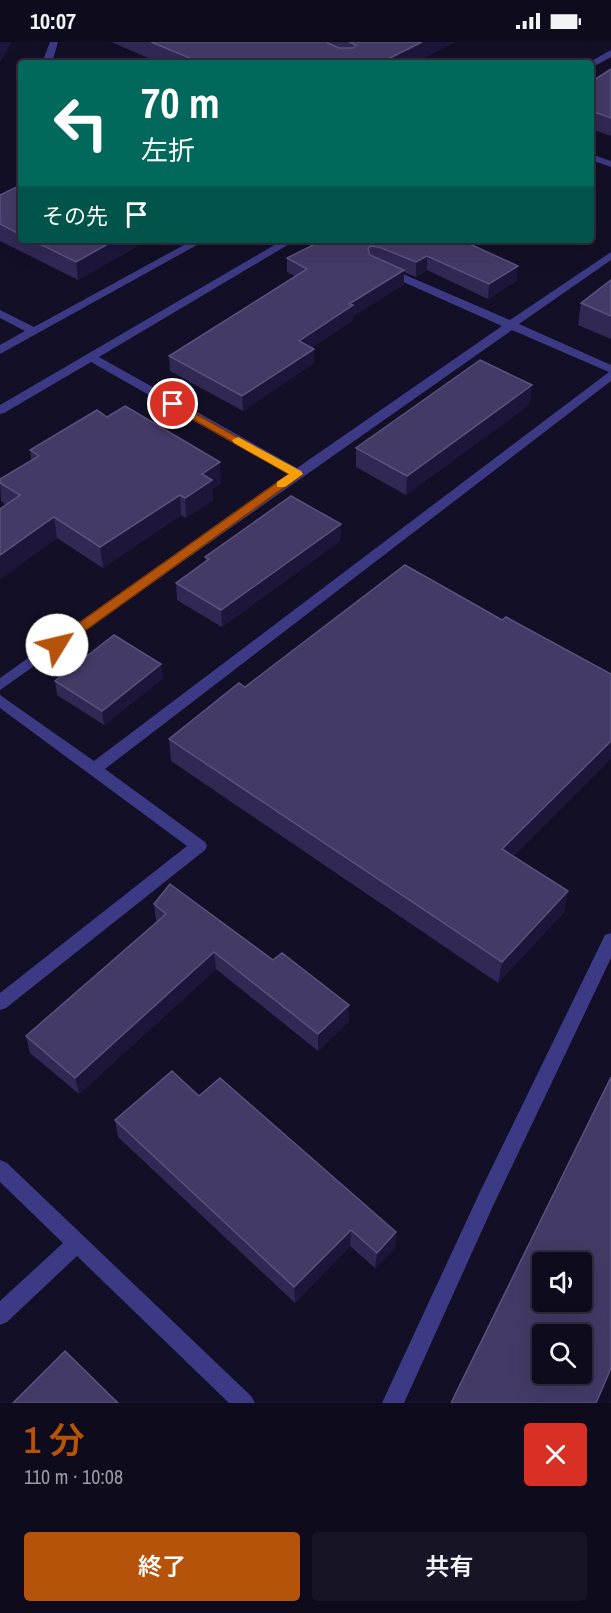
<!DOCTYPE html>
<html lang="ja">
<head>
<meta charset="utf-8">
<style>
  :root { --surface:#0e0b1c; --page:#171425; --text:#f1f3f6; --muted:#9b9ba3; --line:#2e2b3b; --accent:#b45309 }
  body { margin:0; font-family:"Archivo Narrow","Noto Sans JP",sans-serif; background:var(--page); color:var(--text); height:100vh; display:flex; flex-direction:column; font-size:22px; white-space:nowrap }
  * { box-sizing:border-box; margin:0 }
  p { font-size:20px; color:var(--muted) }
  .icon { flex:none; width:33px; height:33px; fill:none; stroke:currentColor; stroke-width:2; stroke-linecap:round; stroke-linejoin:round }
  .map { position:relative; height:1361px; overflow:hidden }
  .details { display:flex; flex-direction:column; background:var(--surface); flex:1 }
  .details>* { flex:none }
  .guide { position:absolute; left:18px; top:18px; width:576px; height:183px; border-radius:6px; box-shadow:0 6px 24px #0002,0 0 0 2px var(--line); background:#00695c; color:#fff; overflow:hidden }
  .fabs { position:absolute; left:532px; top:1210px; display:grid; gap:12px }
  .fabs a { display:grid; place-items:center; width:60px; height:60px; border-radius:6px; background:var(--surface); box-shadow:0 6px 24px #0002,0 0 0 2px var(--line); font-size:30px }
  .pin { position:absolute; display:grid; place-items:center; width:51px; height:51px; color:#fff; margin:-26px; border:3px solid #fff; border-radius:50%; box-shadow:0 2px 6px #0007 }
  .me { position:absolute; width:66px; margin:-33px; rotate:54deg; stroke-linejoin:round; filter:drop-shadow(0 0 4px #0008) }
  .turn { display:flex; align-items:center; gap:21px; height:126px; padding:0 24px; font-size:27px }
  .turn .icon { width:78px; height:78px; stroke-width:2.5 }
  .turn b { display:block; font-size:42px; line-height:51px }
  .then { display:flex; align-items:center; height:57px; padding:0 24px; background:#0003; gap:12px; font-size:22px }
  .round { display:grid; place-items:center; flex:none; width:63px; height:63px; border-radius:6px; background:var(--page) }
  .head { display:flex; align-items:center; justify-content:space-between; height:102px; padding:0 24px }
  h1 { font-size:36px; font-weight:600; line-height:45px; color:var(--accent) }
  .primary-button { display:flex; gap:12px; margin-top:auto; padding:12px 24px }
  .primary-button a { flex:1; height:69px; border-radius:6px; background:var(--accent); color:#fff; font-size:24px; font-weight:600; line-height:69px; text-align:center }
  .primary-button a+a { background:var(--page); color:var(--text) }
  .status { display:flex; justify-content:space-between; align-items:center; height:42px; padding:0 30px; background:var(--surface); direction:ltr }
  .status svg { height:16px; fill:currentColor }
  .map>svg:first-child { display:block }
</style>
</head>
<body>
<div class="status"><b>10:07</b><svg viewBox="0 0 49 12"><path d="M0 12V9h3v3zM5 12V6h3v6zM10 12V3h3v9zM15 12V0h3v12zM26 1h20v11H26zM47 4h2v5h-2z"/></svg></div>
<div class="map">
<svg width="611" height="1361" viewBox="0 0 611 1361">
  <rect width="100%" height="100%" fill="#130f26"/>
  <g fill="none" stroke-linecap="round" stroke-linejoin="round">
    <!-- minor -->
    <g fill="#3d3a85" fill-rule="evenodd">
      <polygon points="50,0 58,0 52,21 42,21"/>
      <polygon points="611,8 611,15 591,26 591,21 588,21"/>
      <polygon points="591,112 611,119 611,125 591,118"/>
      <polygon points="193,198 206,198 0,312 0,303 25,289 0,276 0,268 34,285"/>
      <polygon points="283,198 296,198 99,315 297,426 502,284 381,230 381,226 389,226 510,278 611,210 611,218 519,282 611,323 611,339 105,727 205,800 207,804 205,808 6,966 0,968 0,951 187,804 0,666 0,653 94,719 609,330 512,288 0,648 0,636 288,432 91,320 4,371 0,372 0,363"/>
      <polygon points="611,891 611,916 493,1164 404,1361 382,1361 479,1152 605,893"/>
      <polygon points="0,1118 7,1121 251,1354 255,1361 229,1361 77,1214 7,1280 0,1283 0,1259 63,1201 0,1140"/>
    </g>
  </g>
  <!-- wall -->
  <g fill="#312854">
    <polygon points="111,0 455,0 414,21 160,21"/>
    <polygon points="611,27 611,94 591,87 591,40"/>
    <polygon points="21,143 21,198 148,198 78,238 0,199 0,153"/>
    <polygon points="323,198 461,198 517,238 488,257 427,228 416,235 404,230 404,242 353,274 353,278 312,305 314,307 314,321 243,369 170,329 169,314 295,234 287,230 287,216"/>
    <polygon points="611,238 611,297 578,283 581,261"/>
    <polygon points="530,362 406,453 356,425 356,406"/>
    <polygon points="107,375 221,441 212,447 213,458 186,476 181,473 103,526 57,496 0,537 0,467 6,463 1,459 0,437 31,418 30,408"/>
    <polygon points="341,482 340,499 222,585 177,558 176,541 206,520 205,515"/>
    <polygon points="163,636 104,683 57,653 55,639"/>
    <polygon points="245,645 611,716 513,814 568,849 564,870 498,941 171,719 169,697"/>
    <polygon points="154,862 349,979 318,1009 216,927 79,1052 30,1011 26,994 157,880 156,879"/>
    <polygon points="199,1054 396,1190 395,1206 375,1226 350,1204 295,1261 118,1095 115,1078"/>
  </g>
  <!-- shaded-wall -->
  <g fill="#1d163a">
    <polygon points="0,0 12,0 0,20"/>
    <polygon points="422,0 455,0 414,21 380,21"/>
    <polygon points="115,198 148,198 78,238 76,220"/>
    <polygon points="427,214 427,228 416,235 416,220"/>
    <polygon points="518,224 517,238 488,257 489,242"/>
    <polygon points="404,228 404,242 353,274 353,278 300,314 299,299 349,262"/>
    <polygon points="314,307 314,321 243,369 242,354"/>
    <polygon points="532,343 530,362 406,453 407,434"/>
    <polygon points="220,420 221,441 212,447 213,458 186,476 185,456 202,432"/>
    <polygon points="180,453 181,473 103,526 100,505"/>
    <polygon points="54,475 57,496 0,537 0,513"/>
    <polygon points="341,482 340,499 222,585 221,568"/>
    <polygon points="161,622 163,636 104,683 102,669"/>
    <polygon points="611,699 611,716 499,828 502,807"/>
    <polygon points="568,849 564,870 498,941 502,920"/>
    <polygon points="214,910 216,927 79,1052 75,1036"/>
    <polygon points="349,963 349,979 318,1009 318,992"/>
    <polygon points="351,1188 350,1204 295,1261 294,1245"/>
    <polygon points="396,1190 395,1206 375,1226 377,1211"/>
    <polygon points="611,1326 611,1329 597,1361 596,1361"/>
  </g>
  <!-- building -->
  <g fill="#433a66" stroke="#5a527e" stroke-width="1.5" fill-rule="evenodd">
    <polygon points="151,0 326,0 339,6 353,6 356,3 349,0 422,0 380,21 202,21"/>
    <polygon points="611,27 611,76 591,69 591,40"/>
    <polygon points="21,143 21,193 0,182 0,153"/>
    <polygon points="32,198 115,198 76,220"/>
    <polygon points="323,198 461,198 518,224 489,242 427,214 416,220 379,205 370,204 368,207 370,213 404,228 349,262 353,263 299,299 314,307 242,354 169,314 307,227 287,216"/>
    <polygon points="611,238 611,274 581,261"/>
    <polygon points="480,318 532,343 407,434 356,406"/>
    <polygon points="125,364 220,420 202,432 212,438 185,456 180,453 100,505 54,475 0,513 0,467 20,453 0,441 0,437 39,414 30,408 97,368 107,375"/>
    <polygon points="291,454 341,482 221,568 176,541 209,517 205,515"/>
    <polygon points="405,523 502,578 506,575 611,632 611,699 502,807 568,849 502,920 169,697 239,641 245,645"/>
    <polygon points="114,593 161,622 102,669 55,639"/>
    <polygon points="170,842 273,918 282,911 349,963 318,992 214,910 75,1036 26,994 166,872 154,862"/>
    <polygon points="172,1029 199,1054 220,1036 396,1190 377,1211 351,1188 294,1245 115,1078"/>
    <path d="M611 1035V1326L596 1361H451ZM543 1221H582V1260H543ZM543 1293H582V1332H543Z"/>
    <polygon points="65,1309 118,1361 13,1361"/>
  </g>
  <!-- route -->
  <polygon fill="#b45309" stroke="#753606" stroke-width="1.5" points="173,359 303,432 61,606 52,606 50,603 52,600 289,432 169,364 169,360"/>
  <!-- slow -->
  <polygon fill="#f59e0b" points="238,395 301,429 303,432 285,445 277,445 277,440 289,432 234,401 232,398"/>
</svg>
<div class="fabs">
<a><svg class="icon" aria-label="sound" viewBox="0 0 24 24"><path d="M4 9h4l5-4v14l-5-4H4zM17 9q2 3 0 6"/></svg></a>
<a><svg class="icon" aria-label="search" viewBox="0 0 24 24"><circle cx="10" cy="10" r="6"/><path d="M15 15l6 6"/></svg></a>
</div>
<div class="pin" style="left:173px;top:362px;background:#d93025"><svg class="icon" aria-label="arrive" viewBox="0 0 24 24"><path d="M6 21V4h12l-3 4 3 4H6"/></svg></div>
<svg class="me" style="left:57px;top:603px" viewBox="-20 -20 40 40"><circle r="19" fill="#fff"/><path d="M0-13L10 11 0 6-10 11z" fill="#b45309"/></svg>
<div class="guide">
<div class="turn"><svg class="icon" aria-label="left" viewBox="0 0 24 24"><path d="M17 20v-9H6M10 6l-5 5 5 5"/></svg><div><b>70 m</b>左折</div></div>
<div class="then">その先<svg class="icon" aria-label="arrive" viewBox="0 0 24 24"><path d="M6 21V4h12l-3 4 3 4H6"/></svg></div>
</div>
</div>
<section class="details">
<div class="head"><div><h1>1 分</h1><p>110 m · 10:08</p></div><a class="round" style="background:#d93025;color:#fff"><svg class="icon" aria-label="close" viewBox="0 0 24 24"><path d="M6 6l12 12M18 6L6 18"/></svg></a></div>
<div class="primary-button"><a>終了</a><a>共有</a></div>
</section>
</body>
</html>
